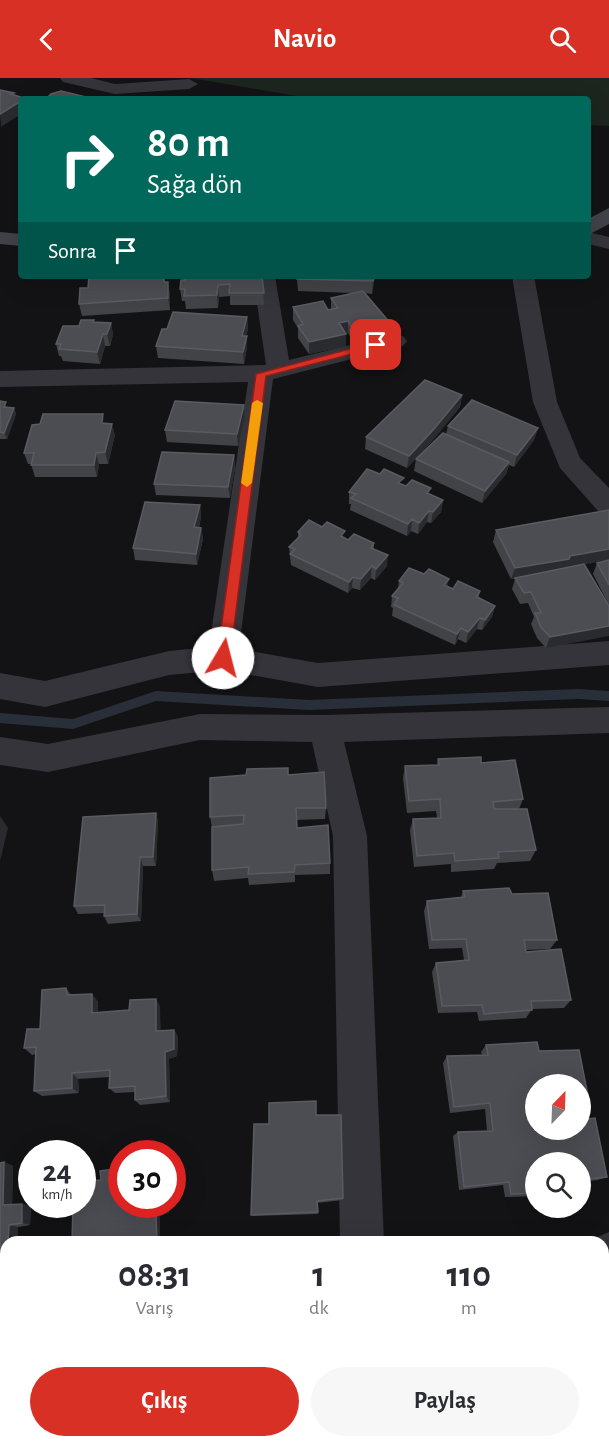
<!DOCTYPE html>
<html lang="tr">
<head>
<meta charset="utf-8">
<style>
  :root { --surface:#fff; --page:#f7f7f7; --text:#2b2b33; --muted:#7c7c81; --accent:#d93025 }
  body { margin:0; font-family:"Alegreya Sans",sans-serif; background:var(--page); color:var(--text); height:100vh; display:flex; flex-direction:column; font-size:22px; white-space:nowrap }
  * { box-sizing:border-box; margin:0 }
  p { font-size:20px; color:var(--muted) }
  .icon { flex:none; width:33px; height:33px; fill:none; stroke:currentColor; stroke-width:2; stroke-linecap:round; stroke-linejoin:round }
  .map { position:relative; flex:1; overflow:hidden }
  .sheet { position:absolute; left:0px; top:1158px; width:609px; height:212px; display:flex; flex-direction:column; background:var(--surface); border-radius:18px 18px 0 0; box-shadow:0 6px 24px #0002 }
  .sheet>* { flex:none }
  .banner { position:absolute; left:18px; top:18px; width:573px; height:183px; border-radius:6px; box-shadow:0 6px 24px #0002; background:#00695c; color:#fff; overflow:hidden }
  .needle { width:39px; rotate:23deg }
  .fabs { position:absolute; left:525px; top:996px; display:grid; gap:12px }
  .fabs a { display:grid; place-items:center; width:66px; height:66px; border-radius:50%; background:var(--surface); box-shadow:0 6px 24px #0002; font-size:30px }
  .speed { position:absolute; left:18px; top:1062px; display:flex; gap:12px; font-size:30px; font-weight:700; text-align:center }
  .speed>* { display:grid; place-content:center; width:78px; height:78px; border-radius:50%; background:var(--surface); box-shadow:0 6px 24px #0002; line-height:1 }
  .speed small { font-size:15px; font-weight:400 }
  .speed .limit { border:9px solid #d22; background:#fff; color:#111 }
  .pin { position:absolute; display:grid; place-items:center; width:51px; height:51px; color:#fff; margin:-26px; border-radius:12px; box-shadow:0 3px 9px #0006 }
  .me { position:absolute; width:66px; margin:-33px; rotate:8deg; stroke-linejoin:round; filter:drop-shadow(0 0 4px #0008) }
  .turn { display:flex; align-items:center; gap:21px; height:126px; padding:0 30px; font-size:27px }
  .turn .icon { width:78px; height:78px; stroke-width:2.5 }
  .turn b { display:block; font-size:42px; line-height:51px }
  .then { display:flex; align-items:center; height:57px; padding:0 30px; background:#0003; gap:12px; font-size:22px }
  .eta { display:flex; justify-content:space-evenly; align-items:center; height:102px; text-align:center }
  .eta b { font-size:36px; font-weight:700; line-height:42px }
  .cta { display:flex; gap:12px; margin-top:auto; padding:12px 30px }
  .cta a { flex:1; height:69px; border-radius:36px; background:var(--accent); color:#fff; font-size:24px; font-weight:700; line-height:69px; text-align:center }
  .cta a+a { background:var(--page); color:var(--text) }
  header { display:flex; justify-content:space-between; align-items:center; height:78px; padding:0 30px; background:var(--accent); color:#fff; font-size:27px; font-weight:700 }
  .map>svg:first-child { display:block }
</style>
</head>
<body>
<header><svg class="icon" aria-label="back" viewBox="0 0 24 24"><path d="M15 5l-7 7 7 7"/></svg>Navio<svg class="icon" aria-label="search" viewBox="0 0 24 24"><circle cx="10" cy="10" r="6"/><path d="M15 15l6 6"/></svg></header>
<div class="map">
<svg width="609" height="1369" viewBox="0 0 609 1369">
  <rect width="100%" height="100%" fill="#131315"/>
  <!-- green -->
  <polygon fill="#1d251f" points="191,0 609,0 609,48 588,47 588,21 315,21"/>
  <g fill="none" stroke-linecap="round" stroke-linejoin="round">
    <!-- stream -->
    <polygon fill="#292f38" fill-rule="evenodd" points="578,611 609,613 609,623 578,621 309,632 156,623 73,651 0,645 0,635 73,641 156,613 309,622"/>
    <!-- street -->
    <g fill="#34343a" fill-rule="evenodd">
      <polygon points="60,0 91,0 115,6 189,1 198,6 189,11 115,16 63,4"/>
      <polygon points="588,154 609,159 609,171 588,166"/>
      <polygon points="253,198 275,198 289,282 395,256 403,258 407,263 403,268 273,301 239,571 318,585 609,563 609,587 318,609 223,592 169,597 45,629 0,621 0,595 45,603 169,573 209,569 248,304 0,309 0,293 266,287"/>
      <polygon points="512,198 534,198 557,324 580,380 609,410 609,437 599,434 560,390 533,324"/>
      <polygon points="609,629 609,655 344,664 367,758 384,1164 340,1164 333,758 312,664 200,662 48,694 0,687 0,659 48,666 200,636 325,637"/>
      <polygon points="609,1154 609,1243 603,1242 603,1164 586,1164"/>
      <polygon points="6,1246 6,1292 0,1293 0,1247"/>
    </g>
    <!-- secondary -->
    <g fill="#42434a" fill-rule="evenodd">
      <polygon points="609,130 609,146 588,157 588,141"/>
      <polygon points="0,154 21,156 21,168 0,166"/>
    </g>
  </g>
  <!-- wall -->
  <g fill="#414347">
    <polygon points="89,198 164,198 165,204 170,216 170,232 82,238 79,226 88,210"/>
    <polygon points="262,198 264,227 230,227 230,218 219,219 218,230 186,231 185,223 182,223 180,211"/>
    <polygon points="375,198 372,216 365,215 390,258 354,266 348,255 346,256 346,268 309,276 298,260 298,250 293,242 293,229 331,231 331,220 354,215 298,213 297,201"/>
    <polygon points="247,239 248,251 246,258 247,270 244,286 158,280 156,268 167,251"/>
    <polygon points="95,244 111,245 113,257 110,268 105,268 100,286 63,283 61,278 59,278 56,266 79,248"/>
    <polygon points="462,317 460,329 432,363 407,390 365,371 366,359"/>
    <polygon points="0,323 8,330 14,330 16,336 7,361 0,361"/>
    <polygon points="244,327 245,339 238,368 167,364 165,352"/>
    <polygon points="105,345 115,357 108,386 99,386 97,399 35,399 31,386 28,386 24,375"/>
    <polygon points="448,348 538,350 534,362 514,389 509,387 506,396 482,425 414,393 416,381 446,356"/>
    <polygon points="234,377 235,389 230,420 156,417 154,406"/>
    <polygon points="403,407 430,416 443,422 441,434 431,445 427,444 418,456 411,453 407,458 350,432 351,426 349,426 349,414"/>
    <polygon points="200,427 201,439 199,450 201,450 203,461 197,487 135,482 133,470"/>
    <polygon points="496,452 584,486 546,570 537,560 531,546 534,539 528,525 520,526 512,511 515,501 511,501 493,464"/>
    <polygon points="298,454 374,465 374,471 387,488 375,502 371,500 360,512 352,510 348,515 291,487 289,469 298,460"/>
    <polygon points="609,482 609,527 593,496 597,485"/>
    <polygon points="399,503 448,509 453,511 480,513 478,520 495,528 492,539 482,552 477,551 466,565 458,561 455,567 392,538 393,530 391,529 392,518 398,510"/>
    <polygon points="438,681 481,685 523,721 519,731 536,772 530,783 497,785 494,791 451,794 451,786 414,789 410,752 413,741 437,740 436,733 407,735 403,700 405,688 437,687"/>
    <polygon points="288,697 326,730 325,741 296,742 297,750 330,785 330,796 295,797 295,804 249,807 248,800 214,803 212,792 212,749 210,739"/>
    <polygon points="156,735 158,744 156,788 143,788 141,843 108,846 104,838 104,835 78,836 74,828"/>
    <polygon points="463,813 512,816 557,862 550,871 525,872 526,874 571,922 564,930 532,931 526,940 479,943 477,934 438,935 432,894 436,885 464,882 462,870 429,871 424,833 427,823 461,819"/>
    <polygon points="66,910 71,917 92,916 98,924 98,934 129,932 156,921 160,929 160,953 174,952 178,959 177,978 169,981 170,1024 140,1027 135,1022 135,1014 115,1015 109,1010 110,999 78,1001 79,1015 42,1018 34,1013 36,976 32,977 24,970 40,951"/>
    <polygon points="537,964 539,973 579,972 590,1028 580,1034 580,1006 536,1006 536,1052 580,1052 580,1042 595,1040 607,1099 598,1102 580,1104 580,1084 536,1084 536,1118 505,1119 503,1107 459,1112 453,1058 458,1054 487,1053 485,1031 450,1035 443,985 447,978 482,977 481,974 486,967"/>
    <polygon points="316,1037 343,1120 343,1122 317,1125 318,1136 253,1138 251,1137 269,1046"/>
    <polygon points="4,1084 13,1088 12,1126 22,1126 31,1128 30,1147 18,1149 17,1164 6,1164 6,1202 0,1203 0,1085"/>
  </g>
  <!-- shaded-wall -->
  <g fill="#2a2b2e">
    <polygon points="14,15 17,25 21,23 21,36 1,49 0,36 11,16"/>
    <polygon points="374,198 375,198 372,216 373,203"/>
    <polygon points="168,204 170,216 170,232 168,220"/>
    <polygon points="218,207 219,219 218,230 217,217"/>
    <polygon points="247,239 248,251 243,270 242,258"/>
    <polygon points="348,243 348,255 345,256 346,256 346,268 309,276 309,264 339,245"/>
    <polygon points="111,245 113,257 110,268 107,256"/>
    <polygon points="391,246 390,258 354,266 354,253"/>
    <polygon points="103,256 105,268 100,286 97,274"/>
    <polygon points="247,258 247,270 244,286 243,274"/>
    <polygon points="462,317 460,329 432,363 407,390 409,378"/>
    <polygon points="244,327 245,339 238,368 237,356"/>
    <polygon points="14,330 16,336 7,361 4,355"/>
    <polygon points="112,346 115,357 108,386 105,374"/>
    <polygon points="538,350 534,362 514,389 517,377"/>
    <polygon points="96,375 99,386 97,399 94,387"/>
    <polygon points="234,377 235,389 230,420 228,409"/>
    <polygon points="509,384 506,396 482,425 485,413"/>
    <polygon points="443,422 441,434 431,445 433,434"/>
    <polygon points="200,427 201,439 196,461 194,449"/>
    <polygon points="429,433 427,444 418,456 419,445"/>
    <polygon points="412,441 411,453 407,458 408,446"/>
    <polygon points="201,450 203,461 197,487 196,476"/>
    <polygon points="609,471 609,482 565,490 570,478"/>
    <polygon points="388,477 387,488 375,502 376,491"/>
    <polygon points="569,481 564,492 511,501 515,490"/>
    <polygon points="372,488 371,500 360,512 361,501"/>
    <polygon points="353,499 352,510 348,515 349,504"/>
    <polygon points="449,501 447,512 444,507"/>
    <polygon points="495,528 492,539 482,552 485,542"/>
    <polygon points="480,540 477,551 466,565 468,554"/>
    <polygon points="609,548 609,558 546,570 550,559"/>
    <polygon points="461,550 458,561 455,567 457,556"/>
    <polygon points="156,735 158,744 156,788 153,779"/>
    <polygon points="0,738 8,750 0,783"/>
    <polygon points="140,779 143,788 141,843 137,836"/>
    <polygon points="92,916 98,924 98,942 92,935"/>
    <polygon points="156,921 160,929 161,961 156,953"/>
    <polygon points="174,952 178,959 177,978 169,981 170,1024 166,1018 165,974"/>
    <polygon points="72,995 78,1001 79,1015 72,1010"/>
    <polygon points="4,1084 13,1088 12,1130 3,1127"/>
    <polygon points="22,1126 31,1128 30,1147 22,1145"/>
    <polygon points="166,1126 169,1126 169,1135 160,1138 160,1164 157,1164 156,1137"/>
    <polygon points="9,1147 18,1149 17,1164 8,1164"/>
  </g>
  <!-- building -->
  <g fill="#4c4d53" stroke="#5a5b62" stroke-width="1.5">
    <polygon points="0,12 14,15 11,16 24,20 21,21 21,23 0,36"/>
    <polygon points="61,13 90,20 46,21 51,16"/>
    <polygon points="89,198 164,198 164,204 168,204 168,220 79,226 80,210 88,210"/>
    <polygon points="185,198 262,198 264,215 229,215 230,206 218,207 217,217 184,218 185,211 180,211 181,202 185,202"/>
    <polygon points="298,198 374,198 373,203 297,201"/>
    <polygon points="363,213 391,246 354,253 348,243 339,245 346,256 309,264 298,248 303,246 293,229 323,223 328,232 338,230 331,220"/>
    <polygon points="173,234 247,239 242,258 247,258 243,274 156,268 162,251 167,251"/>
    <polygon points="81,242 94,242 93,244 111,245 107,256 103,256 97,274 59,271 61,266 56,266 63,248 79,248"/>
    <polygon points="425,302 462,317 434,351 409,378 366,359"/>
    <polygon points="472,322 538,350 517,377 448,348"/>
    <polygon points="0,323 6,324 4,329 14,330 4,355 0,354"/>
    <polygon points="175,323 244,327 237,356 165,352"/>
    <polygon points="43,336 103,336 102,345 112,346 105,374 96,375 94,387 31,387 34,375 24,375 32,347 40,346"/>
    <polygon points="443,355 509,384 485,413 416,381"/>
    <polygon points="162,374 234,377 228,409 154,406"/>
    <polygon points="367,391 380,396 384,391 404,400 398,405 406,408 412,402 431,410 427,415 443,422 433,434 429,433 419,445 412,441 408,446 351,420 356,416 349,414"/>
    <polygon points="145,424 200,427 194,449 201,450 196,476 133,470"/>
    <polygon points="609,432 609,471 570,478 569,481 515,490 496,452"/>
    <polygon points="309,442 322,449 327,444 345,453 341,458 348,462 354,456 374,465 371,470 388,477 376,491 372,488 361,501 353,499 349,504 290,476 295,471 289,469 301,457 298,454"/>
    <polygon points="609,482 609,507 597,485"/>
    <polygon points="584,486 609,528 609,548 550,559 541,549 535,535 541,535 531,514 524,515 515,500"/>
    <polygon points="409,490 424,496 429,491 449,501 444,507 453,511 458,503 480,513 477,519 495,528 485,542 480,540 468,554 461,550 457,556 394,527 398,520 392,518 403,505 399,503"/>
    <polygon points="481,679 481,685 515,682 523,721 493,724 494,731 527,731 536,772 498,774 499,780 455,783 454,775 417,778 413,741 441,740 440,721 409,723 405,688 439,687 438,681"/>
    <polygon points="288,690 288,697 324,694 326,730 296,730 297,750 328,747 330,785 295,787 294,794 248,796 249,789 212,792 212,749 243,746 244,737 210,739 210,700 246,697 247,691"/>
    <polygon points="156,735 153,779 140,779 137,836 104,838 105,827 74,828 83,739"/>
    <polygon points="509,810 512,816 548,815 557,862 524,862 526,874 561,871 571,922 531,923 532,932 484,936 482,927 442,928 436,885 469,882 466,861 432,862 427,823 465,819 463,813"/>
    <polygon points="66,910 67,917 92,916 92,935 129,932 130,922 156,921 156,953 174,952 174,971 165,974 166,1018 135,1022 135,1008 109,1010 110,992 72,995 72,1010 34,1013 36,969 24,970 27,951 40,951 42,912"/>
    <polygon points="537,964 539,973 579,972 590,1028 580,1029 580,1006 536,1006 536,1052 580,1052 580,1042 595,1040 607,1099 580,1102 580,1084 536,1084 536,1115 511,1116 509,1104 464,1109 458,1054 493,1053 490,1025 454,1029 447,978 488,977 486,967"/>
    <polygon points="316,1023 316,1037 341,1037 343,1120 317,1123 318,1134 251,1137 254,1046 269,1046 269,1025"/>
    <polygon points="4,1084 3,1127 22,1126 22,1145 9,1147 8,1164 6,1164 5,1201 0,1202 0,1085"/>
    <polygon points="122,1090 122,1126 166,1126 166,1134 156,1137 157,1164 72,1164 73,1126 82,1126 82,1103 101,1102 100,1093"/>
  </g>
  <!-- route -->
  <polygon fill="#d93025" stroke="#8d1f18" stroke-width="1.5" points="376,264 379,265 379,269 266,298 230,580 228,583 219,583 217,580 256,296"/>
  <!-- slow -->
  <polygon fill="#f59e0b" points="257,322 263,325 252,405 247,409 241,405 252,325"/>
</svg>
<div class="fabs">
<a><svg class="needle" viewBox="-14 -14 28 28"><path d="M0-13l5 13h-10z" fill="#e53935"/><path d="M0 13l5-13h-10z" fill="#7c7c81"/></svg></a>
<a><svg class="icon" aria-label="search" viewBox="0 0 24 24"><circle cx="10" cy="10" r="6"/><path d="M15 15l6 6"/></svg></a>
</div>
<div class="speed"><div>24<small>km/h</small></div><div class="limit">30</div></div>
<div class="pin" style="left:376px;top:267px;background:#d93025"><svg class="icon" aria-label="arrive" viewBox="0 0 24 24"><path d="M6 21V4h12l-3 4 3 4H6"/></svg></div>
<svg class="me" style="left:223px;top:580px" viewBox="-20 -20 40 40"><circle r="19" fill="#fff"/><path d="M0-13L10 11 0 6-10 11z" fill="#d93025"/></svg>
<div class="banner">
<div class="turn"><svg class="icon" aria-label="right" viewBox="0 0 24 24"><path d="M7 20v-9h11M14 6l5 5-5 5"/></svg><div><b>80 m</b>Sağa dön</div></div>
<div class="then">Sonra<svg class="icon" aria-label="arrive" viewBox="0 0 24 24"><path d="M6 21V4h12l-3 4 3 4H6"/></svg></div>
</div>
<section class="sheet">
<div class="eta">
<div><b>08:31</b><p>Varış</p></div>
<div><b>1</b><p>dk</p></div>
<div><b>110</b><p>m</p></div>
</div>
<div class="cta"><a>Çıkış</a><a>Paylaş</a></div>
</section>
</div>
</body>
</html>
